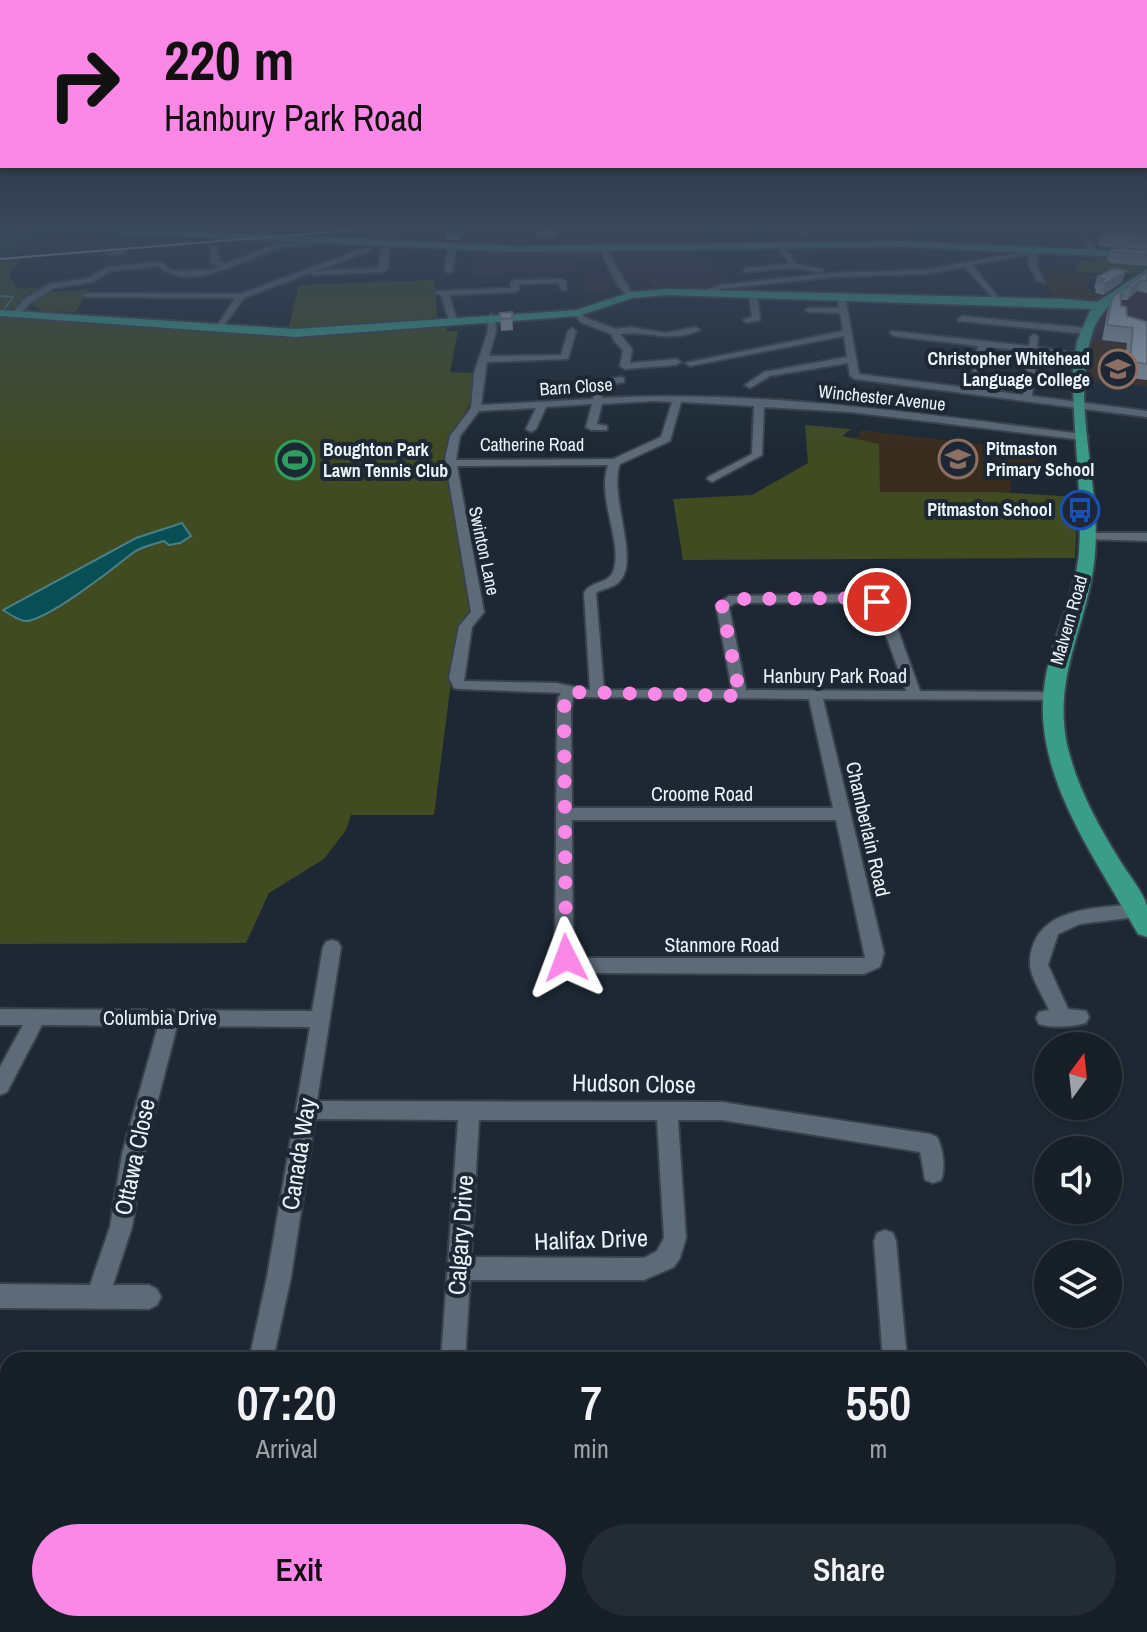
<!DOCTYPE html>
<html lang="en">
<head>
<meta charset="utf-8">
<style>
  :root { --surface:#161e27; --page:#232b33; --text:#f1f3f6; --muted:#9ea2a7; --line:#353c44; --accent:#fb87e6 }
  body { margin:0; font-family:"Archivo Narrow",sans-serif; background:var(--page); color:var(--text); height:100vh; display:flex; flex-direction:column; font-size:30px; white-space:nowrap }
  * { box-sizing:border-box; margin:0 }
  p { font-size:26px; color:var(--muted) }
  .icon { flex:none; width:44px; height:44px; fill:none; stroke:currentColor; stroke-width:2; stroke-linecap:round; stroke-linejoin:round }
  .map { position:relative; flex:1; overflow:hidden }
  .details { position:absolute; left:0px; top:1352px; width:1148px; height:280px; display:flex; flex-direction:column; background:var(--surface); border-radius:24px 24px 0 0; box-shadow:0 2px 6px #0004,0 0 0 2px var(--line) }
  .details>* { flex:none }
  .banner { position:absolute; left:0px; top:0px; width:1148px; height:168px; box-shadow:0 2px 6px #0004,0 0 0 2px var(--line); background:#fb87e6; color:#111; overflow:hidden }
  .needle { width:52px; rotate:15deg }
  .buttons { position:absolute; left:1034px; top:1032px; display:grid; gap:16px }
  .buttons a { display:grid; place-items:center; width:88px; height:88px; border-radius:50%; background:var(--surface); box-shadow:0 2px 6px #0004,0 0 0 2px var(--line); font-size:40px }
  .pin { position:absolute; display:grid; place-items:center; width:68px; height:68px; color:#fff; margin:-34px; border:4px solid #fff; border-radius:50%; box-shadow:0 2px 8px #0007 }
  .me { position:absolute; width:88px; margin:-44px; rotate:357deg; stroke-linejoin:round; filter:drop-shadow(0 0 6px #0008) }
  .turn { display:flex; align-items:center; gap:28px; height:168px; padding:0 32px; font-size:36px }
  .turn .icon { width:104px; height:104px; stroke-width:2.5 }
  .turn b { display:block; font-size:56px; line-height:68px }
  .eta { display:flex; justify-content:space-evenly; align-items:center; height:136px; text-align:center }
  .eta b { font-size:48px; font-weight:600; line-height:56px }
  .primary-button { display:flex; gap:16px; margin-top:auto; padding:16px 32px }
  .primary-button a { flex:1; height:92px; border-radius:48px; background:var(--accent); color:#111; font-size:32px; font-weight:600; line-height:92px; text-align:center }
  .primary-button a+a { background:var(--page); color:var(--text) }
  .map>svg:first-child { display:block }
</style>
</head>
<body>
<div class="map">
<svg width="1147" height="1632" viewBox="0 0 1147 1632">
  <rect width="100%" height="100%" fill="#1d2834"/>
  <!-- commercial -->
  <g fill="#342a39">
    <polygon points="459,224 667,224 652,239 652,244 533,247 375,242 386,229"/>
    <polygon points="473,248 597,250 606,259 574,259 577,272 471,275"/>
    <polygon points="649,248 655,262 709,261 730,284 708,291 655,291 650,282 622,278 625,287 591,293 586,290 582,272 620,271 618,261 609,250"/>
    <polygon points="1147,275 1147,321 1137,320 1147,346 1091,341 1100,315 1108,312 1111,305"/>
  </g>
  <!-- education -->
  <g fill="#392c1e">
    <polygon points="1036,267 1087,274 1087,287 1101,299 1060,300 1043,282"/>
    <polygon points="1091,341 1147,346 1147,386 1088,379"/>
    <polygon points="860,430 1036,451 1038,470 1011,467 1011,492 879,492 879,444 848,439 859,436"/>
  </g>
  <!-- green -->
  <g fill="#404b22">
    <path d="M39 224H96L106 229C73 230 45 232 13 242L22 249 11 255 0 256V235Z"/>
    <polygon points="1098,257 1147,261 1147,267 1139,274 1076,272 1078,261 1098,261"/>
    <polygon points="20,259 9,275 19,289 41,287 15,308 0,310 0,261"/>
    <polygon points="435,280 437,319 288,330 299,285"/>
    <polygon points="90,289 75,312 42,311 32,305 43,293"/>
    <path d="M0 316 273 335 446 323 447 331H458L450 372 475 373C476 414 451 422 444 456L472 612 451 682 434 815H351L346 830 324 859 269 893 246 943 0 944Z"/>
    <polygon points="805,425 851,429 842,436 879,444 880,492 997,492 1078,497 1075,558 683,560 673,499 752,495 808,463"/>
    <polygon points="0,1507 8,1507 8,1588 0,1612"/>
  </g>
  <!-- water -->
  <path fill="#074e55" stroke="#4b7f86" stroke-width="2" d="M182 523 191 536 180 543 169 545 164 541C153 545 140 546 130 555 113 569 45 622 25 621 18 620 9 614 3 610L136 538Z"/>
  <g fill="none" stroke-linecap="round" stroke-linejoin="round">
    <!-- stream -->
    <polyline stroke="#4b7f86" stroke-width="2" points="0,296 13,297 0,315"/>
    <!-- river -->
    <polygon fill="#074e55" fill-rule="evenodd" points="68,224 139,224 93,232 68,230 8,241 14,249 0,259 2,237"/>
    <!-- minor casing -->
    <g stroke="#39424c" stroke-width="4">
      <g id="minor">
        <polygon points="691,224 811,229 815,231 811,233 689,227"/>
        <polygon points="841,224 1038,224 941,229 844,226"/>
        <polygon points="1137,224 1144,224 1127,239 1121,239 1121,235"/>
        <polygon points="1084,239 1090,239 1097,254 1091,254"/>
        <path d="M309 242 312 246C302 247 290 245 281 248 245 257 193 295 158 266L110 271 93 282 54 288 29 304 18 317 11 315 23 300 49 284 88 278 108 267 160 262 173 271 212 270 219 267 211 262V246H217L219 261 225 264 278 243Z"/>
        <polygon points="780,243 797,264 824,270 820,272 795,268 743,272 746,268 790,264 776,245"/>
        <polygon points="452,244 456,246 453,271 449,273 445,271 448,246"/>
        <polygon points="385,245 389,247 388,268 384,272 314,275 310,273 244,298 219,332 215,329 235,298 86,297 82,295 86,293 240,294 370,246 373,250 316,271 379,268 381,247"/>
        <polygon points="598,245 604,245 634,297 628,297 617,284"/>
        <polygon points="1026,247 1038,256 1036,265 1045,283 1038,281 1028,265 1030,257 1026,255 972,265 1002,302 998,304 965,267 925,274 832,277 721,289 714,294 709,289 720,285 832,273 925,270 1023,252"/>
        <polygon points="123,250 126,254 110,255 106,253"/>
        <polygon points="562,279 566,281 567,290 561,290 559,283 519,284 519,290 515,292 449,295 457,320 453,323 449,320 441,295 433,293 437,291 511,288 511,282 515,280"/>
        <polygon points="753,292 757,294 760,320 747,323 743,320 752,317 749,294"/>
        <path d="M841 294 845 296 859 374 970 388 978 346 894 336 890 333 891 331 1029 346 1030 337 1034 334 1038 337 1037 347 1085 355 1081 358 1037 352 1032 396 1147 411V417L855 379 850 376 848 363 770 376 750 388 745 385 764 372 847 357 844 336 690 366 685 363 843 331 840 313 809 312 805 310 809 308H839L837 296ZM987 347 1028 351 1023 395 979 389Z"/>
        <path d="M578 311 586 318 616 329 630 327 665 333 696 327 700 330C671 344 649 330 620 334L632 349 630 363 676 359 681 362 676 365 625 369 620 366 623 350 614 341 611 334 580 322 574 313Z"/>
        <path d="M491 314 495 317 496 331 489 356 561 355 568 331 572 328 576 331 568 359 487 362 481 405 593 399 595 382 621 377 624 378V382L603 386 602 398C762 389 925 415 1083 434L1088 437 1083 440 850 412 764 407 762 455 712 482 707 479 708 477 752 454 754 406 681 402 670 441 620 464C608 495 641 561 619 582 613 588 603 588 596 593L604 690H732L716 605 729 596 866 594 883 602 897 627 920 691 1053 692 1060 696 1053 700 823 699 884 953 880 967 864 974 579 973 563 968 555 951 557 710 558 698 561 693 459 689 454 688 449 678 459 626 471 612 445 458 450 436 471 408 474 373 488 331 487 317ZM655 401 672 402 661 437 613 459 456 460 460 436 479 411 536 408 526 429 531 432 536 429 546 407 592 404 586 427 591 430H607V426L597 424 602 404ZM608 465C596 498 624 543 613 572 608 584 590 581 584 593L590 690 556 683 464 681 472 627 484 612 457 466ZM865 602 872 604 883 627 906 691 746 690 729 607 735 603ZM573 697 809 699 833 808H572L571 710ZM572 820H836L865 958H576L573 951Z"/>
        <polygon points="962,316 1086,328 1090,331 1086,334 959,321 958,319"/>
        <polygon points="1087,533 1147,533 1147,541 1083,539 1081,537"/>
        <path d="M1138 904 1144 906 1147 911 1144 916 1080 924 1058 934 1048 965 1068 1009 1086 1011 1089 1017 1086 1023C1073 1027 1052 1028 1039 1024L1036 1018 1039 1012 1049 1010C1044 997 1030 977 1030 964 1031 906 1097 908 1138 904Z"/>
        <path d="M332 940 338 942 341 947 317 1101 722 1102 930 1134 937 1137C943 1149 946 1168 941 1180L933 1183 925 1180 920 1152 722 1120H678L686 1238 680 1258 674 1267 644 1280H470L465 1360H441L458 1120 315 1119 291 1277 273 1360H249L267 1277 310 1027 177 1026 144 1154 132 1227 113 1285H149L157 1289 161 1297 157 1305 149 1309 0 1308V1284L90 1285 110 1227 122 1154 158 1026 42 1025 7 1092 0 1095V1067L23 1025H0V1009L312 1011 323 947 326 942ZM479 1120H657L664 1238 657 1251 644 1258 471 1257Z"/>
        <polygon points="885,1230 893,1233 896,1241 907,1360 883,1360 874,1241 877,1233"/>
        <rect x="0" y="1478" width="8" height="26"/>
        <polygon points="1147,1506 1147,1532 1140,1533 1140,1507"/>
        <polygon points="190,1624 218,1624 217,1632 189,1632"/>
        <rect x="426" y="1624" width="28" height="8"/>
      </g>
    </g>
    <!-- major casing -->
    <g stroke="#39424c" stroke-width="4">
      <g id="major">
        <polygon points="96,224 128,228 518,246 901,241 1147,252 1147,258 901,247 518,252 128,234"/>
        <path d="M1147 269V277C1122 296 1100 305 1091 337 1071 403 1101 485 1095 554 1089 627 1048 679 1070 756 1080 792 1099 827 1119 859 1127 873 1143 891 1147 906 1147 915 1147 927 1147 937L1138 934C1096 858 1030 773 1045 681 1052 637 1075 597 1079 552 1083 491 1072 430 1073 369L1077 341 1091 309 667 295 632 298 578 316 295 337 0 316V310L295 329 577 310 631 292 667 289 1064 299 1097 302Z"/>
      </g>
    </g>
    <!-- minor -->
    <use href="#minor" fill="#5d6a78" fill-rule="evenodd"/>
    <!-- major -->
    <use href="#major" fill="#3a9d88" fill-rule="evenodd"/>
    <!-- rail -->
    <polyline stroke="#ced5de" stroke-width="2" points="0,259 428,224"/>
  </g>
  <!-- wall -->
  <g fill="#8c98a5">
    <polygon points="445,224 464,224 463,237 459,240 446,240"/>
    <polygon points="556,224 556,236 537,237 537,226"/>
    <polygon points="1102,232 1147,235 1147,249 1100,247 1098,243"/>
    <polygon points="1111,248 1147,250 1147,266 1110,263 1107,259"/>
    <polygon points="1147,272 1147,293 1137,291 1127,300 1121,300 1125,288"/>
    <polygon points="1097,277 1122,282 1103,295 1095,293 1096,289 1094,288"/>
    <polygon points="1112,299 1121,306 1127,316 1147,322 1147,380 1124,377 1127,343 1102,340 1107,313"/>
    <polygon points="512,312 513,330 501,331 500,313"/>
  </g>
  <!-- shaded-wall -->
  <g fill="#727c86">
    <polygon points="462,224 464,224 464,225 463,237 459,240 458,230"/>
    <polygon points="1126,271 1122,282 1103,295 1106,283"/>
    <polygon points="1141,280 1137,291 1127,300 1131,288"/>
  </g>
  <!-- building -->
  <g fill="#a3b1c0" stroke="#727c86" stroke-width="2">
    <polygon points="445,224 462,224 462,226 458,230 445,229"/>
    <rect x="537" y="224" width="19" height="2"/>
    <polygon points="1102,232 1147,235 1147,238 1104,236"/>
    <polygon points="1111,248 1147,250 1147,255 1113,252"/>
    <polygon points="1114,268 1126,271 1106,283 1099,281 1104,279 1097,277"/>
    <polygon points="1147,272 1147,281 1141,280 1131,288 1125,288"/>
    <polygon points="1120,290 1121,306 1126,307 1127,316 1147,322 1147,364 1130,361 1133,328 1107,325 1112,299"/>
    <polygon points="512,312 512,318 501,319 500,313"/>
  </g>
  <!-- sky -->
  <linearGradient id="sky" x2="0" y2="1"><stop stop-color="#10161d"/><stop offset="0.5" stop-color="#3a485c"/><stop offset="1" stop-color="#3a485c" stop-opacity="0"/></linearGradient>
  <rect width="1147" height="452" fill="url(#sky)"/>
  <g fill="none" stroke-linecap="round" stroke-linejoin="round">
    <!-- route -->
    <polyline stroke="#fb87e6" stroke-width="14" stroke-dasharray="0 25.2" points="566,958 564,710 565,698 570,692 740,696 722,605 733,599 866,598 877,602"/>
  </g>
  <!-- icons -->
  <defs>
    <g id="school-ring" transform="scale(2)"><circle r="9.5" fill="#1d2834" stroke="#8d6e63" stroke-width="1.5"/><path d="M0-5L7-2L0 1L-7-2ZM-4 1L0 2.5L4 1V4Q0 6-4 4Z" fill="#8d6e63"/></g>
    <g id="stadium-ring" transform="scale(2)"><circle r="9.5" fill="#1d2834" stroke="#2e9e5b" stroke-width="1.5"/><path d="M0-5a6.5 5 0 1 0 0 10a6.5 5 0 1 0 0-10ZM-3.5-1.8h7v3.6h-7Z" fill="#2e9e5b"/></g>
    <g id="bus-ring" transform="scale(2)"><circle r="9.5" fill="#1d2834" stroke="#1a4fb4" stroke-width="1.5"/><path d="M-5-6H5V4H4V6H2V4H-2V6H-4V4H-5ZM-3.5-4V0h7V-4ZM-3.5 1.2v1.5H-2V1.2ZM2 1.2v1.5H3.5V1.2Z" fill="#1a4fb4"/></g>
  </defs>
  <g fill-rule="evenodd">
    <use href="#school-ring" x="1118" y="369"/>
    <use href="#school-ring" x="958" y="459"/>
    <use href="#stadium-ring" x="295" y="460"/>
    <use href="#bus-ring" x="1080" y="510"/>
  </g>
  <g text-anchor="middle" stroke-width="8" stroke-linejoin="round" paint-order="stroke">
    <!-- far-poi labels -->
    <g font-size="18" font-weight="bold" fill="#ebf2fa" stroke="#1d2834" text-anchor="end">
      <text x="1090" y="365">Christopher Whitehead<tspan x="1090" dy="21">Language College</tspan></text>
      <text x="986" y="455" text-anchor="start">Pitmaston<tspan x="986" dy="21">Primary School</tspan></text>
      <text x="323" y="456" text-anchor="start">Boughton Park<tspan x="323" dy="21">Lawn Tennis Club</tspan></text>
      <text x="1052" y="516">Pitmaston School</text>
    </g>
    <!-- far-street labels -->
    <g font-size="18" fill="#ebf2fa" stroke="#1d2834">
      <text transform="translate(576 387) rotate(-4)" y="6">Barn Close</text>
      <text transform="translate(882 398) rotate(6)" y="6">Winchester Avenue</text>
      <text x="532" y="451">Catherine Road</text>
      <text transform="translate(484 551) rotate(78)" y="6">Swinton Lane</text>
      <text transform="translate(1069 620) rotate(-74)" y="6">Malvern Road</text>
    </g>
    <!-- street labels -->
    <g font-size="20" fill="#ebf2fa" stroke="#1d2834">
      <text x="835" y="683">Hanbury Park Road</text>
      <text x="702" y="801">Croome Road</text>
      <text transform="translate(868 829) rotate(77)" y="7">Chamberlain Road</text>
      <text x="722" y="952">Stanmore Road</text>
      <text x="160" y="1025">Columbia Drive</text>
    </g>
    <!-- near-street labels -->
    <g font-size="24" fill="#ebf2fa" stroke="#1d2834">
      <text transform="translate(634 1084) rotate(1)" y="8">Hudson Close</text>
      <text transform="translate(299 1154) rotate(-81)" y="8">Canada Way</text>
      <text transform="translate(135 1157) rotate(-78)" y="8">Ottawa Close</text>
      <text transform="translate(461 1235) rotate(-86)" y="8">Calgary Drive</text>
      <text transform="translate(591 1240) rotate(-2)" y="8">Halifax Drive</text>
    </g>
  </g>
</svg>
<div class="buttons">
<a><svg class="needle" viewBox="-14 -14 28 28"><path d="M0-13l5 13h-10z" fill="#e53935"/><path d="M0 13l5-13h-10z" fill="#9ea2a7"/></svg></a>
<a><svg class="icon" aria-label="sound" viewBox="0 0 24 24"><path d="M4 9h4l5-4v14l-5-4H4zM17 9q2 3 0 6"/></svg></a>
<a><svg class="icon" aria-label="layers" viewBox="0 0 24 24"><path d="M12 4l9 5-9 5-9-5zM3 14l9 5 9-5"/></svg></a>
</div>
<div class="pin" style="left:877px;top:602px;background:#d93025"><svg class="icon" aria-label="arrive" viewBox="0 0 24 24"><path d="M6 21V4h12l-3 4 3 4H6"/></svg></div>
<svg class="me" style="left:566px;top:958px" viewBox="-20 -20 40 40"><path d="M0-17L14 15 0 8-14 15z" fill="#fb87e6" stroke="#fff" stroke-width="4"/></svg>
<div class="banner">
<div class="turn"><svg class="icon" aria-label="right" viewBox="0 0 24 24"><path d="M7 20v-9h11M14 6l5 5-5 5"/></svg><div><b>220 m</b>Hanbury Park Road</div></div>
</div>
<section class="details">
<div class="eta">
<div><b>07:20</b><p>Arrival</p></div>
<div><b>7</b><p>min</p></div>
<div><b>550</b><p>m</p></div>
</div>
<div class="primary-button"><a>Exit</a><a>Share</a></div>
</section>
</div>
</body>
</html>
